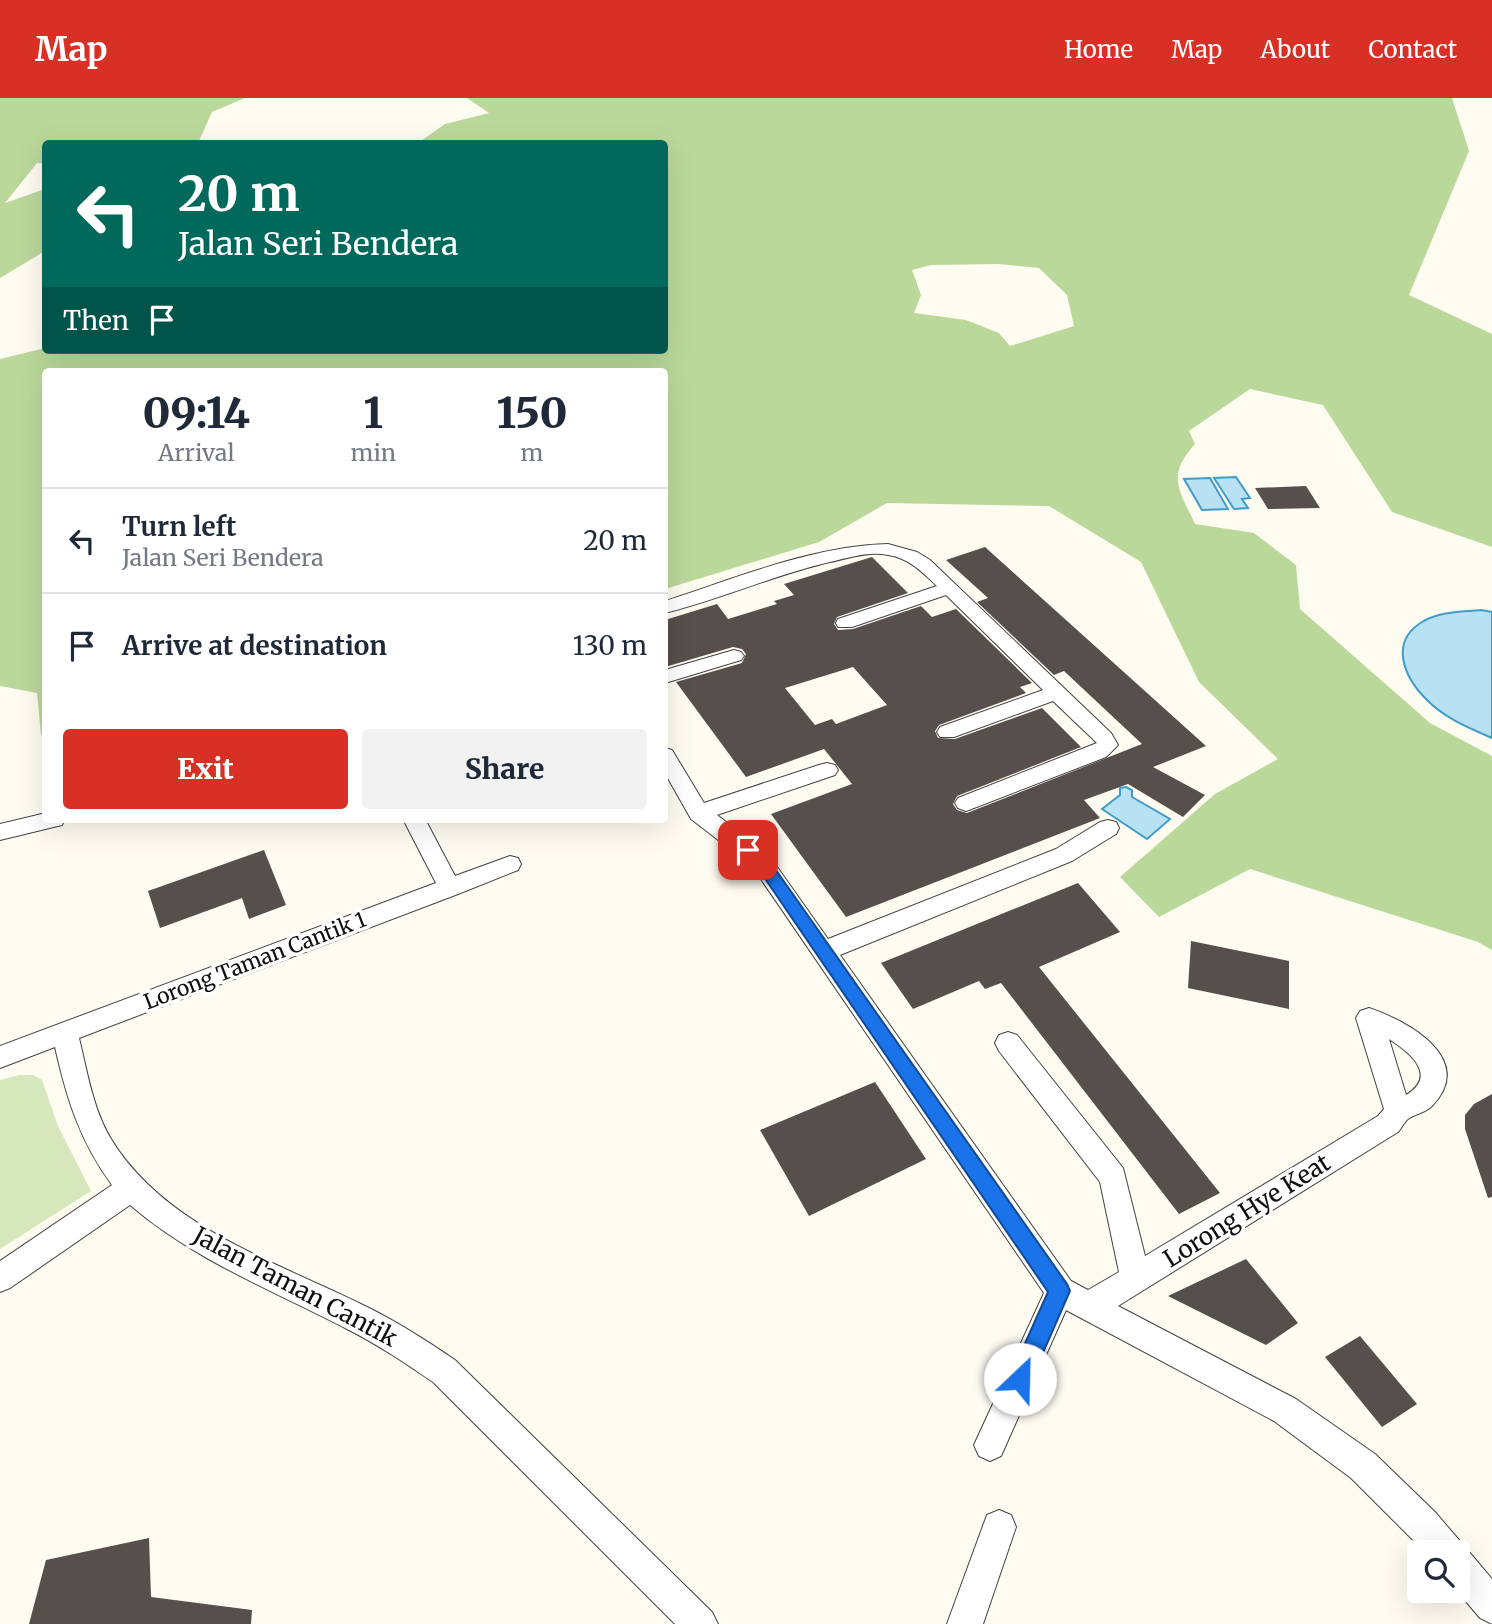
<!DOCTYPE html>
<html lang="en">
<head>
<meta charset="utf-8">
<style>
  :root { --surface:#fff; --page:#f2f2f3; --text:#1f2937; --muted:#747a83; --line:#e0e1e3; --accent:#d93025 }
  body { margin:0; font-family:Merriweather,serif; background:var(--page); color:var(--text); height:100vh; display:flex; flex-direction:column; font-size:26px; white-space:nowrap }
  * { box-sizing:border-box; margin:0 }
  p { font-size:23px; color:var(--muted) }
  .icon { flex:none; width:38px; height:38px; fill:none; stroke:currentColor; stroke-width:2; stroke-linecap:round; stroke-linejoin:round }
  .map { position:relative; flex:1; overflow:hidden }
  .details { position:absolute; left:42px; top:270px; width:626px; height:455px; display:flex; flex-direction:column; background:var(--surface); border-radius:7px; box-shadow:0 7px 28px #0002 }
  .details>* { flex:none }
  .guide { position:absolute; left:42px; top:42px; width:626px; height:214px; border-radius:7px; box-shadow:0 7px 28px #0002; background:#00695c; color:#fff; overflow:hidden }
  .tools { position:absolute; left:1407px; top:1442px; display:grid; gap:14px }
  .tools a { display:grid; place-items:center; width:63px; height:63px; border-radius:7px; background:var(--surface); box-shadow:0 7px 28px #0002; font-size:35px }
  .pin { position:absolute; display:grid; place-items:center; width:60px; height:60px; color:#fff; margin:-30px; border-radius:14px; box-shadow:0 4px 10px #0006 }
  .me { position:absolute; width:77px; margin:-38px; rotate:24deg; stroke-linejoin:round; filter:drop-shadow(0 0 5px #0008) }
  .turn { display:flex; align-items:center; gap:24px; height:147px; padding:0 21px; font-size:32px }
  .turn .icon { width:91px; height:91px; stroke-width:2.5 }
  .turn b { display:block; font-size:49px; line-height:60px }
  .then { display:flex; align-items:center; height:66px; padding:0 21px; background:#0003; gap:14px; font-size:26px }
  .eta { display:flex; justify-content:space-evenly; align-items:center; height:119px; text-align:center }
  .eta b { font-size:42px; font-weight:800; line-height:49px }
  .cta { display:flex; gap:14px; margin-top:auto; padding:14px 21px }
  .cta a { flex:1; height:80px; border-radius:7px; background:var(--accent); color:#fff; font-size:28px; font-weight:800; line-height:80px; text-align:center }
  .cta a+a { background:var(--page); color:var(--text) }
  ul { padding:0; list-style:none }
  li { display:flex; align-items:center; gap:21px; height:105px; padding:0 21px; border-top:2px solid var(--line) }
  li div { flex:1 }
  li b { display:block; font-size:26px }
  li em { font-style:normal }
  header { display:flex; align-items:center; gap:42px; box-sizing:border-box; height:98px; padding:0 35px; background:var(--accent); color:#fff }
  header strong { font-size:33px }
  nav { display:flex; gap:38px; margin-inline-start:auto; font-size:24px }
  .map>svg:first-child { display:block }
</style>
</head>
<body>
<header>
<strong>Map</strong>
<nav><a>Home</a><a>Map</a><a>About</a><a>Contact</a></nav>
</header>
<div class="map">
<svg width="1492" height="1526" viewBox="0 0 1492 1526">
  <rect width="100%" height="100%" fill="#fefbf1"/>
  <!-- green -->
  <polygon fill="#d6e8bb" points="19,977 33,977 42,982 58,1028 91,1093 0,1151 0,982"/>
  <!-- forest -->
  <g fill="#bbd89b" fill-rule="evenodd">
    <polygon points="0,0 245,0 212,14 198,45 46,46 45,66 37,65 5,105 45,91 45,153 0,180"/>
    <path d="M467 0H1452L1469 53 1409 197 1492 236V449L1392 414 1323 307 1250 291 1189 333 1195 346C1166 378 1179 391 1195 426L1254 435 1296 467 1300 511 1430 625 1492 658V852L1478 844 1250 771 1159 819 1120 779 1215 696 1278 661 1199 584 1141 464 1049 408 887 405 819 444 665 491V273H46V636L41 637 37 595 0 588V261L45 250 46 252H665V46L418 45 445 26 489 15ZM999 166 1039 170 1067 197 1074 228 1010 248 999 235 966 222 914 215 921 197 912 172 931 167Z"/>
  </g>
  <!-- water -->
  <g fill="#b8e1f4" stroke="#419cc8" stroke-width="2">
    <polygon points="1236,379 1250,400 1242,401 1248,410 1234,411 1214,380"/>
    <polygon points="1210,380 1228,411 1202,412 1184,381"/>
    <path d="M1481 512 1492 514V640C1469 630 1444 620 1426 601 1404 579 1389 544 1422 524 1439 513 1462 514 1481 512Z"/>
    <polygon points="1126,689 1132,692 1132,699 1170,721 1147,741 1102,711 1120,697 1120,690"/>
  </g>
  <!-- building -->
  <g fill="#574f4b" fill-rule="evenodd">
    <polygon points="1306,388 1320,410 1268,411 1255,390"/>
    <path d="M985 449 1206 648 1153 669 1205 697 1183 719 1128 686 1084 702 1100 720 846 819 771 716 852 686 824 651 746 679 676 584 742 565 746 556 742 551 733 549 665 569V522L717 506 728 521 777 506 774 503 794 497 784 486 872 459 908 495 837 519 834 526 838 532 853 531 921 508 932 519 956 511 1032 585 1020 589 1026 595 939 627 935 633 938 640 955 641 1042 610 1081 649 957 698 953 706 957 712 967 715 1142 646 1064 573 1054 577 977 504 988 500 946 462ZM853 569 887 607 836 626 832 621 815 627 785 590Z"/>
    <polygon points="264,752 286,807 249,821 242,800 160,830 148,793"/>
    <polygon points="1078,785 1120,834 1039,869 1220,1095 1179,1116 1001,885 985,891 979,883 913,911 881,865"/>
    <polygon points="1191,843 1289,863 1289,911 1188,890"/>
    <polygon points="875,984 926,1061 809,1118 760,1032"/>
    <polygon points="1492,996 1492,1099 1488,1100 1465,1031 1465,1017 1474,1006"/>
    <polygon points="1246,1161 1298,1225 1266,1247 1168,1198"/>
    <polygon points="1360,1238 1417,1306 1382,1329 1325,1259"/>
    <polygon points="149,1440 151,1499 252,1512 251,1526 29,1526 46,1462"/>
  </g>
  <g fill="none" stroke-linecap="round" stroke-linejoin="round">
    <!-- street casing -->
    <g stroke="#424242" stroke-width="2">
      <g id="street">
        <path d="M888 446 917 454 930 462 1111 635 1118 647 1106 659 974 710 966 713 958 710 955 705 958 700 1097 645 1053 603 954 639H940L937 634 940 629 1043 592 946 497 852 529H838L836 525 838 521 937 488C922 474 909 460 888 457 869 453 848 460 830 464 774 477 721 501 665 515V503C737 480 812 448 888 446Z"/>
        <polygon points="734,552 741,554 744,558 741,562 665,585 665,572"/>
        <path d="M665 650 672 652 704 705 819 667 827 665 835 667 838 672 835 677 717 717 768 756 828 841 1056 751 1100 724 1108 722 1116 724 1119 730 1116 736 1072 763 840 857 1071 1183 1088 1192 1119 1174 1100 1084 999 953 995 945 999 937 1008 934 1017 937 1123 1070 1145 1158 1378 1018 1384 1011 1356 920 1360 913 1369 910C1408 923 1477 961 1432 1008 1425 1015 1415 1016 1408 1021 1404 1024 1401 1031 1398 1034L1118 1208 1296 1301 1375 1356 1435 1414 1459 1442 1463 1452 1470 1455 1492 1481V1526L1480 1520 1457 1493 1458 1454H1425L1351 1380 1274 1323 1066 1212 1001 1358 990 1363 979 1358 974 1347 1044 1195 752 768 691 721 665 675ZM1389 941C1409 954 1439 977 1406 997Z"/>
        <polygon points="46,715 46,721 65,721 62,727 0,742 0,726"/>
        <path d="M403 721H425L455 778 510 758 518 760 521 766 518 772 458 796 79 940C87 973 93 1011 111 1041 166 1131 280 1165 369 1210 399 1225 427 1243 455 1262L712 1514 718 1526H675L433 1284C405 1265 377 1246 347 1231 272 1192 194 1162 130 1107L10 1190 0 1194V1163L112 1087C80 1043 67 1002 55 949L0 970V948L436 785Z"/>
        <polygon points="999,1412 1011,1417 1016,1429 983,1526 947,1526 987,1417"/>
      </g>
    </g>
    <!-- street -->
    <use href="#street" fill="#fff" fill-rule="evenodd"/>
  </g>
  <!-- route -->
  <polygon fill="#1a73e8" stroke="#114b97" stroke-width="2" points="748,747 766,758 1067,1186 1070,1193 1028,1289 1020,1292 1012,1289 1009,1281 1048,1194 755,766 740,752"/>
  <g text-anchor="middle" stroke-width="7" stroke-linejoin="round" paint-order="stroke">
    <!-- street labels -->
    <g font-size="21" fill="#0f0f0f" stroke="#fff">
      <text transform="translate(255 863) rotate(-21)" y="7">Lorong Taman Cantik 1</text>
    </g>
    <!-- near-street labels -->
    <g font-size="24" fill="#0f0f0f" stroke="#fff">
      <text transform="translate(1247 1113) rotate(-32)" y="8">Lorong Hye Keat</text>
      <text transform="translate(295 1189) rotate(28)" y="8">Jalan Taman Cantik</text>
    </g>
  </g>
</svg>
<div class="tools">
<a><svg class="icon" aria-label="search" viewBox="0 0 24 24"><circle cx="10" cy="10" r="6"/><path d="M15 15l6 6"/></svg></a>
</div>
<div class="pin" style="left:748px;top:752px;background:#d93025"><svg class="icon" aria-label="arrive" viewBox="0 0 24 24"><path d="M6 21V4h12l-3 4 3 4H6"/></svg></div>
<svg class="me" style="left:1020px;top:1281px" viewBox="-20 -20 40 40"><circle r="19" fill="#fff"/><path d="M0-13L10 11 0 6-10 11z" fill="#1a73e8"/></svg>
<div class="guide">
<div class="turn"><svg class="icon" aria-label="left" viewBox="0 0 24 24"><path d="M17 20v-9H6M10 6l-5 5 5 5"/></svg><div><b>20 m</b>Jalan Seri Bendera</div></div>
<div class="then">Then<svg class="icon" aria-label="arrive" viewBox="0 0 24 24"><path d="M6 21V4h12l-3 4 3 4H6"/></svg></div>
</div>
<section class="details">
<div class="eta">
<div><b>09:14</b><p>Arrival</p></div>
<div><b>1</b><p>min</p></div>
<div><b>150</b><p>m</p></div>
</div>
<ul>
<li><svg class="icon" aria-label="left" viewBox="0 0 24 24"><path d="M17 20v-9H6M10 6l-5 5 5 5"/></svg><div><b>Turn left</b><p>Jalan Seri Bendera</p></div><em>20 m</em></li>
<li><svg class="icon" aria-label="arrive" viewBox="0 0 24 24"><path d="M6 21V4h12l-3 4 3 4H6"/></svg><div><b>Arrive at destination</b></div><em>130 m</em></li>
</ul>
<div class="cta"><a>Exit</a><a>Share</a></div>
</section>
</div>
</body>
</html>
